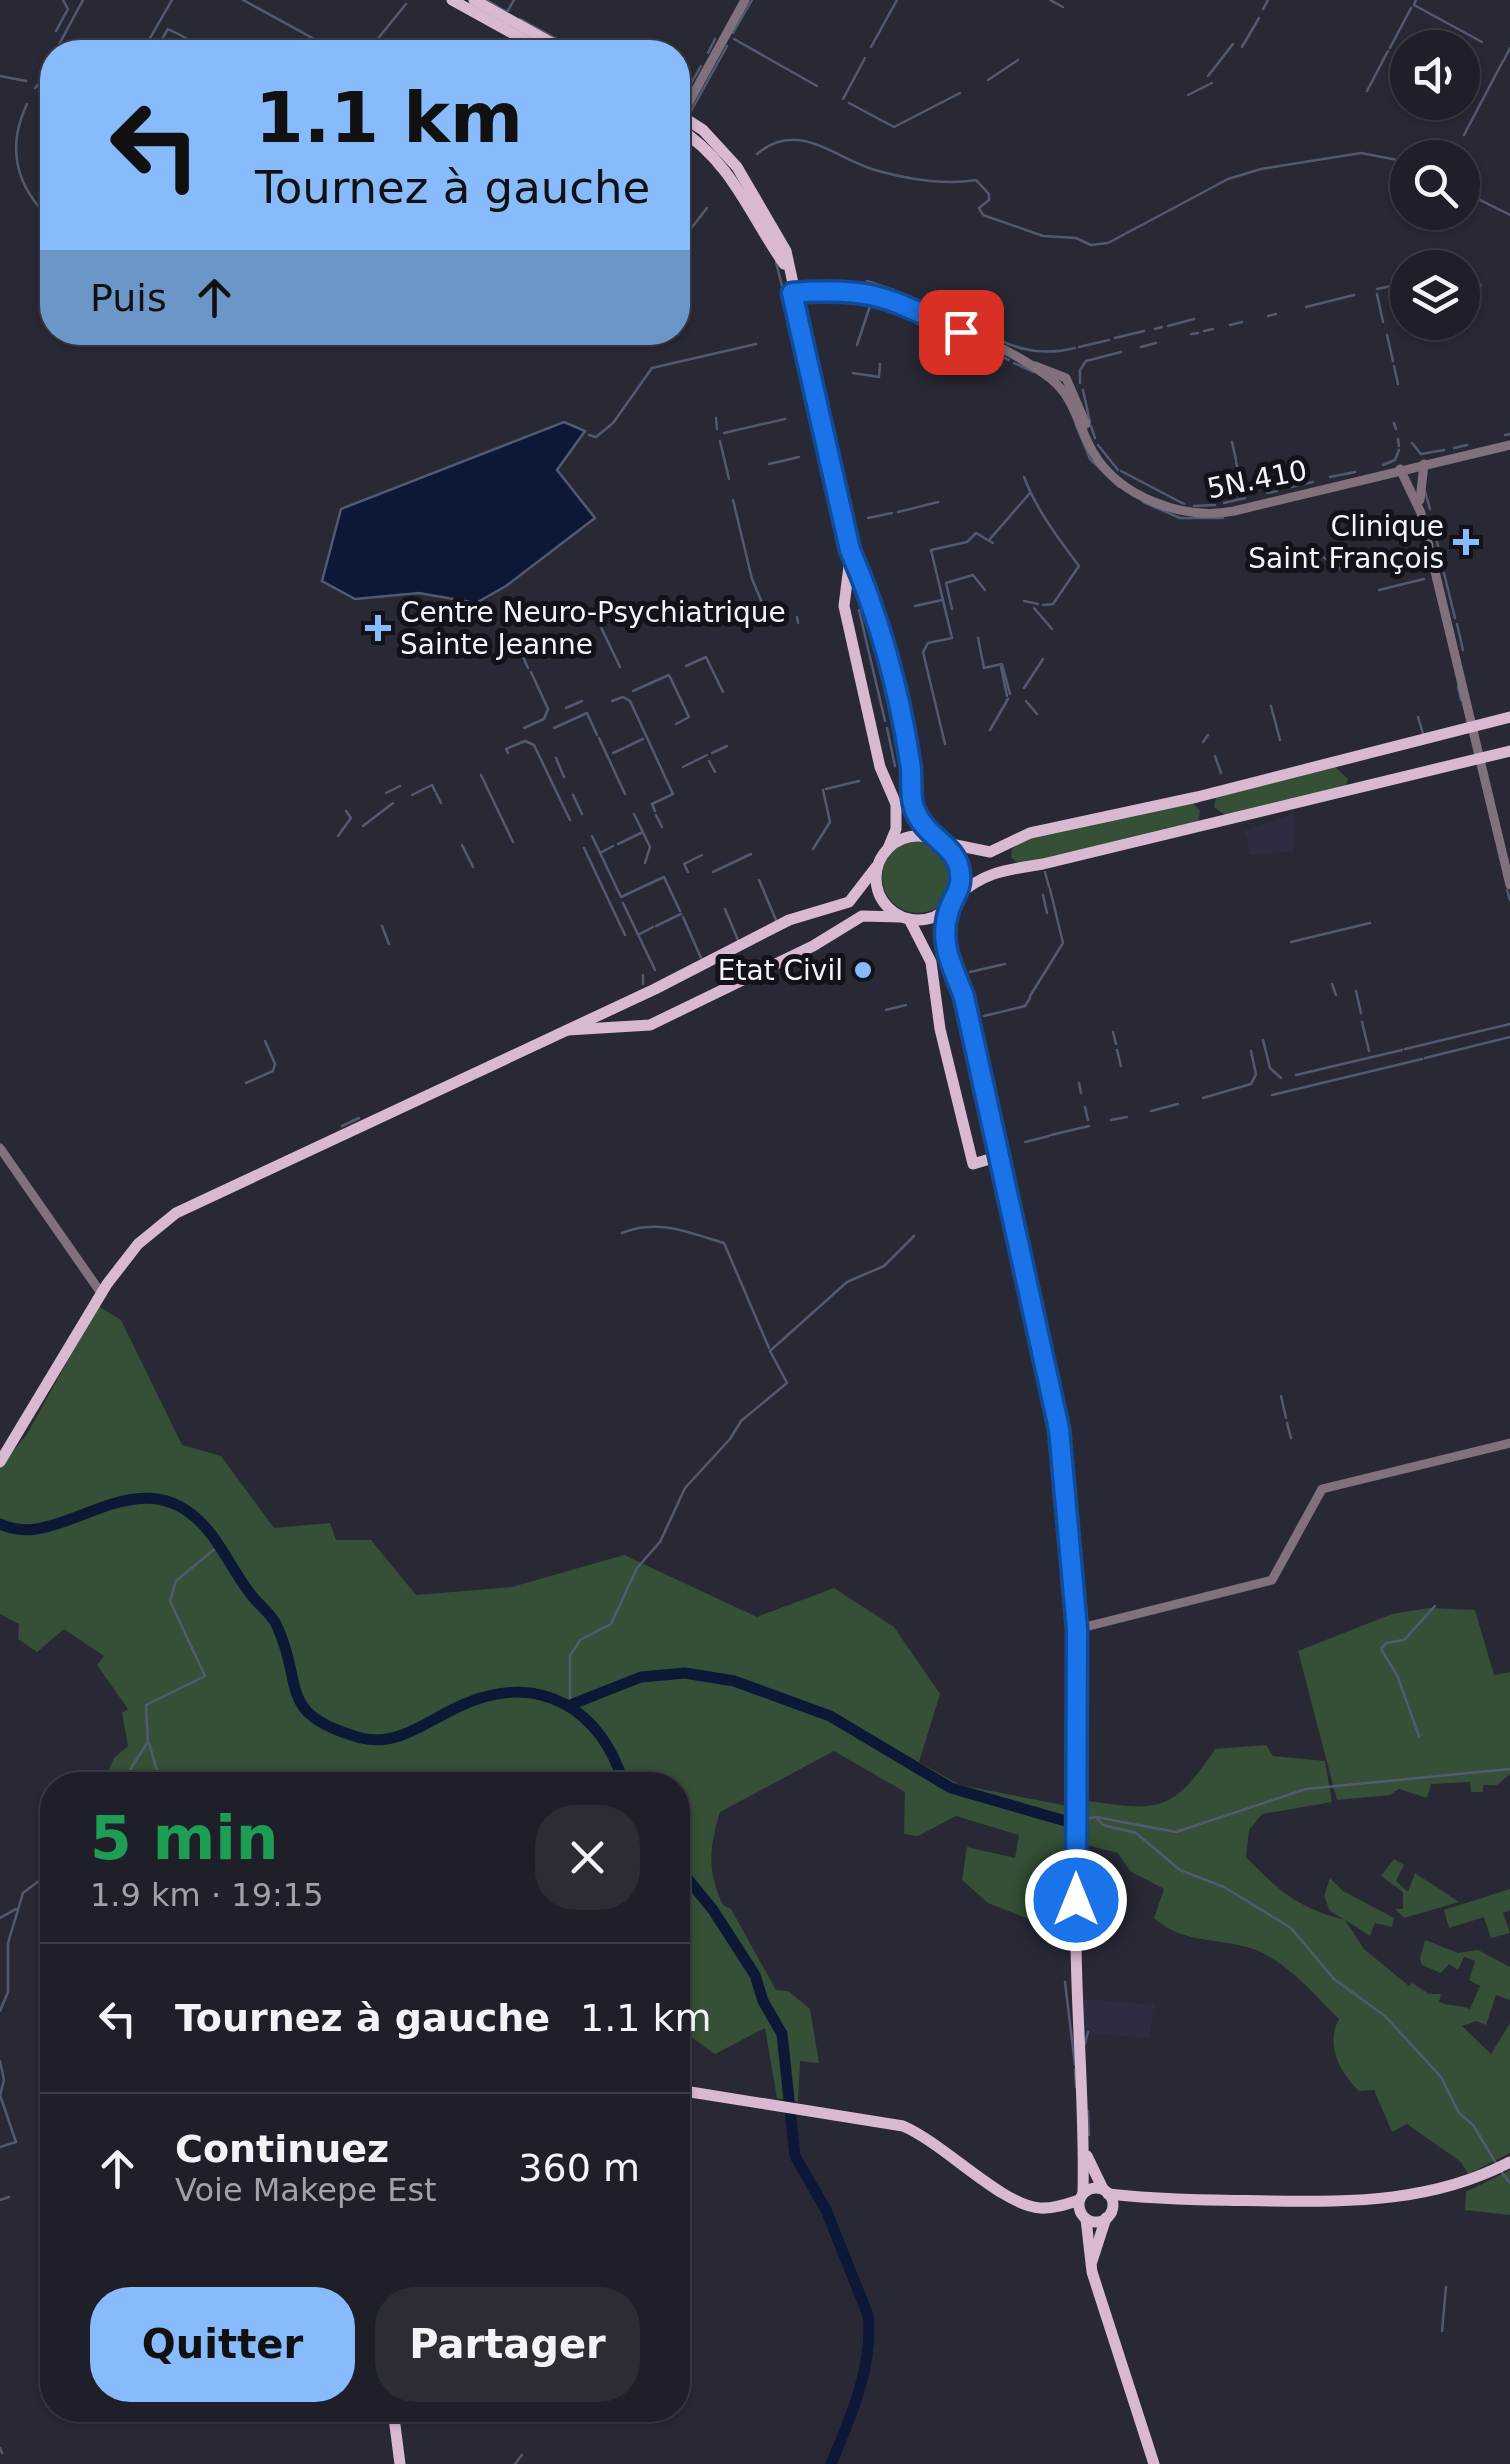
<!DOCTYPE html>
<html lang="fr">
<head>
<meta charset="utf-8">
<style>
  :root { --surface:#1e1f28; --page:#2b2c34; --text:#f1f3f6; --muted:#a1a2a8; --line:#3c3d45; --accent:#87bbfb }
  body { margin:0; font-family:"DejaVu Sans",sans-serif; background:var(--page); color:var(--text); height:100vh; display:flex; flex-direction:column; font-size:38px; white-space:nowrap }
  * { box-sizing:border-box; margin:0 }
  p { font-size:32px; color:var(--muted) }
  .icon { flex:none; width:55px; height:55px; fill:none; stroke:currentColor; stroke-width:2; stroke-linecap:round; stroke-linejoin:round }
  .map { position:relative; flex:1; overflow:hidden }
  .sheet { position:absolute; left:40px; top:1772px; width:650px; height:650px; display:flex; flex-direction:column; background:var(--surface); border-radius:40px; box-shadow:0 2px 8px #0004,0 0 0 2px var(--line) }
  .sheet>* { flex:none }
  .guide { position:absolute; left:40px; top:40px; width:650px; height:305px; border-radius:40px; box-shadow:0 2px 8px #0004,0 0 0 2px var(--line); background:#87bbfb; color:#111; overflow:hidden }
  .tools { position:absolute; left:1390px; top:30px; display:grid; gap:20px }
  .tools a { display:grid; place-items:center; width:90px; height:90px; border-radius:50%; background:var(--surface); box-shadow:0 2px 8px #0004,0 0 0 2px var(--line); font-size:50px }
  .pin { position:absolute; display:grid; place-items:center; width:85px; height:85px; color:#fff; margin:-42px; border-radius:20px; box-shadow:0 5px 15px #0006 }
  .me { position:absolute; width:110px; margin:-55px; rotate:0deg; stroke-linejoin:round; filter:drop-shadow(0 0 8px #0008) }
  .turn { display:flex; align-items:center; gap:35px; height:210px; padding:0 50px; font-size:45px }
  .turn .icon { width:130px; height:130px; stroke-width:2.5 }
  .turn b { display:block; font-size:70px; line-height:85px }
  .then { display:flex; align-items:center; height:95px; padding:0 50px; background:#0003; gap:20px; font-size:38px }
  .round { display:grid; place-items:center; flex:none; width:105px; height:105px; border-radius:40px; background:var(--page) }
  .head { display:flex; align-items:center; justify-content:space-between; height:170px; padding:0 50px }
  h1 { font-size:60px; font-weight:600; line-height:75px; color:#1e9e55 }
  .primary-button { display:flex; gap:20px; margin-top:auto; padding:20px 50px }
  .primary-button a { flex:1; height:115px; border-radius:40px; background:var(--accent); color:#111; font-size:40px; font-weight:600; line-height:115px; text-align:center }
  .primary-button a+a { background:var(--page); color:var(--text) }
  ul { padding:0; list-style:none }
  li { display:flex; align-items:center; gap:30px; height:150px; padding:0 50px; border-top:2px solid var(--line) }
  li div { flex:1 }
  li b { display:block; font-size:38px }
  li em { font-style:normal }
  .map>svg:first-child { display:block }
</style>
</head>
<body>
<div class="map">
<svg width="1510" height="2464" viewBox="0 0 1510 2464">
  <rect width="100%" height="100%" fill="#282935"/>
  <!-- built -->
  <g fill="#2c2d40">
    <polygon points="1294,813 1294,851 1249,855 1247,834 1242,832"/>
    <polygon points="1082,1999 1155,2005 1149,2038 1084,2033"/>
  </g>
  <!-- green -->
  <g fill="#355036">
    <polygon points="1332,764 1348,779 1346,785 1229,818 1214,807 1217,792"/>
    <polygon points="1191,801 1200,811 1198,821 1189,829 1022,867 1011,857 1012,849 1024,837"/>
    <circle cx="918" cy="877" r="36"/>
    <path d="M98 1306 121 1320 182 1445 221 1456 274 1528 330 1523 336 1540H371L416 1595 512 1587 624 1555 757 1617 834 1588 894 1627 940 1694 919 1762 960 1785 1068 1806 1069 1935 988 1903 962 1880 967 1847 1015 1858 1019 1835 956 1816 918 1836 904 1834 905 1792 834 1751 720 1812C709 1848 707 1871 723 1905L731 1909 776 1990 788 1991 810 2009 819 2063 800 2061 798 2102 777 2098 765 2028 715 2054 678 2028V1785H102L114 1758 128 1746 122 1713 128 1709 97 1665 104 1656 64 1629 37 1652 18 1639 19 1624 0 1614V1467L27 1434Z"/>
    <polygon points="1429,1608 1475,1610 1494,1675 1510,1672 1510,1774 1497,1785 1483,1785 1483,1792 1471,1792 1470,1782 1431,1784 1427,1798 1399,1789 1390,1795 1337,1800 1298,1651 1392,1614"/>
    <path d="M1266 1745 1273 1756 1325 1761 1332 1802 1262 1814 1249 1830 1246 1857C1281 1893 1297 1907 1345 1920L1330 1911 1324 1896 1330 1878 1343 1891 1394 1918 1392 1927 1375 1923 1370 1936 1345 1920 1364 1949 1409 1986 1412 1983 1429 1994H1441L1439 2002C1450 2007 1459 2004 1470 2009L1480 1986 1469 1980 1475 1961 1464 1957 1458 1970 1449 1964 1441 1973 1422 1965 1420 1959 1425 1940 1458 1953 1478 1950 1510 1967V2000L1496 1995 1486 2025 1476 2021 1462 2026 1491 2054 1510 2023V2153L1468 2174 1461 2162 1407 2124 1392 2132 1374 2090 1359 2091C1340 2072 1325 2045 1339 2019 1313 1994 1290 1964 1256 1950 1221 1937 1183 1945 1154 1918L1164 1889 1130 1871 1118 1853 1082 1844 1081 1800C1158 1811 1171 1815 1215 1749Z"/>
    <polygon points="1394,1859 1404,1865 1396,1881 1408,1892 1415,1873 1459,1902 1404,1918 1395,1909 1403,1909 1403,1892 1381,1876"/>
    <polygon points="1510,1889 1510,1910 1503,1913 1510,1933 1491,1938 1484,1917 1449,1928 1444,1910"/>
    <polygon points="1510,2170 1510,2215 1465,2210 1466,2192"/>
  </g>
  <!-- water -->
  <polygon fill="#0c1836" stroke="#515a72" stroke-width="2.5" points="564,422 585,431 557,470 595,518 506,586 476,603 419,593 355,599 322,581 341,509"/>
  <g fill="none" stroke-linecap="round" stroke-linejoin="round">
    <!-- stream -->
    <g stroke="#515a72" stroke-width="2.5">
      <polyline points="243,0 338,52"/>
      <polyline points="486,0 507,12 514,0"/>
      <polyline points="1050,0 1063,7"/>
      <polyline points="1416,0 1414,5 1482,42"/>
      <polyline points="1263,9 1268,0"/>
      <polyline points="520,19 581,52"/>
      <polyline points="56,31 68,9 63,0"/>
      <polyline points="733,33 752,0"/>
      <polyline points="734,39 817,86"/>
      <polyline points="871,47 897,0"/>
      <polyline points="1242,47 1259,18"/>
      <polyline points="1390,48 1411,8"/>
      <polyline points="1452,48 1456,39"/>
      <polyline points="55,52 83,0"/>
      <polyline points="142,52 172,0"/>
      <polyline points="154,52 168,29 214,52"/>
      <polyline points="367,52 406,4"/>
      <polyline points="708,53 715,39"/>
      <polyline points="1504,60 1510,48"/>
      <polyline points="46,68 52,57"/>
      <polyline points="0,76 26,81"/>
      <polyline points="47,76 52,77"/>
      <polyline points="1208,76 1233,44"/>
      <polyline points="988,80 1018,60"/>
      <polyline points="35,88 39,84 52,87"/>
      <polyline points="1367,91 1388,51"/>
      <polyline points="1188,95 1212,83"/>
      <polyline points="843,99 865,58"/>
      <polyline points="849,103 894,127 960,93"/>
      <path d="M27 104C6 148 16 188 52 220"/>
      <polyline points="678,106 701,66"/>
      <polyline points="1418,108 1421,102"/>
      <polyline points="690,113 727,46"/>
      <polyline points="1464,135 1503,61"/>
      <path d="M757 154C798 119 834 158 875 170 907 179 945 185 976 180L989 194V200L979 208 983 215 1043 236 1076 238 1091 245 1108 243 1228 179 1261 169 1361 153 1408 162"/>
      <polyline points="1462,191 1510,215"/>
      <polyline points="678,245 707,208"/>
      <polyline points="776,262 812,406"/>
      <polyline points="867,281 894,290"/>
      <polyline points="1476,282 1481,285"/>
      <polyline points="1399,283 1405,282"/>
      <polyline points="1377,289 1391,286"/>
      <polyline points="896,291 946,315"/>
      <polyline points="1377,294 1383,322"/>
      <polyline points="1306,307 1354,295"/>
      <polyline points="906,311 955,334"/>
      <path d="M949 316C996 337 1023 361 1075 348"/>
      <polyline points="1268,316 1276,314"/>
      <polyline points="1230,325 1242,322"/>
      <polyline points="1168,326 1194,319"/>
      <polyline points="1155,329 1162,327"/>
      <polyline points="1204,331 1213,329"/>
      <polyline points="180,332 187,343"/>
      <polyline points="125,333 125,332"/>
      <polyline points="1191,334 1198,333"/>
      <polyline points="1387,335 1393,361"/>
      <polyline points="958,336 972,342"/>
      <polyline points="1115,338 1144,331"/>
      <polyline points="975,344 1009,360"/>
      <polyline points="857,345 873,297"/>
      <polyline points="1079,347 1109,340"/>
      <polyline points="1141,347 1156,343"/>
      <polyline points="1014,363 1034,372"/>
      <polyline points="1394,366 1398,384"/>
      <polyline points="853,373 879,377 880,364"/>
      <polyline points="1080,383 1080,370 1086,361 1121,352"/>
      <polyline points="1083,390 1090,422"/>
      <polyline points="813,410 832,492"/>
      <polyline points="716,418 717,429"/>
      <polyline points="1394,423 1396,429"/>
      <polyline points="1076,425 1090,459 1119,487"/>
      <polyline points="1091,426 1095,438"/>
      <polyline points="724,433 785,419"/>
      <polyline points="589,435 596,437 613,423 652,368 756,344"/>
      <polyline points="1505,435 1510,434"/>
      <polyline points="1398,439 1399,446"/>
      <polyline points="720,441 729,479"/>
      <polyline points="1232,442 1236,460"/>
      <polyline points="1412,443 1421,454 1444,450"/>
      <polyline points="1098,445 1118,470"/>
      <polyline points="1454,448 1467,445"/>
      <polyline points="1236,462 1241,480"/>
      <polyline points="769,464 799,457"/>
      <polyline points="1383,465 1395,460 1399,450"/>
      <polyline points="1121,471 1184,504"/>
      <path d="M1024 477C1036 509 1058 538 1079 566L1053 604 1043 605"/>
      <polyline points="1330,477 1355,472"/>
      <polyline points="1291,487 1313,482"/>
      <polyline points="1425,491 1430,509"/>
      <polyline points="1267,493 1277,491"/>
      <polyline points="733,500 752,579 764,607"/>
      <polyline points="1143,502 1180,518 1223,518"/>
      <polyline points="1224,503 1245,498"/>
      <polyline points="1194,506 1215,505"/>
      <polyline points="898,512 938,502"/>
      <polyline points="868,518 892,513"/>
      <polyline points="1435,531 1440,556"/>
      <polyline points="990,539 1030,493"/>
      <polyline points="1311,549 1342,570"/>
      <polyline points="1441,560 1443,568"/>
      <polyline points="1444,573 1455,618"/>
      <polyline points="1379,590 1424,579"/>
      <polyline points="1024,601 1038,604"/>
      <polyline points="915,606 942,600"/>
      <polyline points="1034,608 1052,629"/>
      <polyline points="952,609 946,583 973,575 985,590"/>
      <polyline points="859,610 885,721"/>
      <polyline points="797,617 798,623"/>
      <polyline points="599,623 620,667"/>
      <polyline points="1457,624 1463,650"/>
      <polyline points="978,638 984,668 1002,664 1010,694"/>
      <polyline points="517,643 528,668"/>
      <polyline points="686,666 706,657 723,692"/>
      <polyline points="1001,667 1007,696"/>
      <polyline points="1458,687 1461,700"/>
      <polyline points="1024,688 1043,659"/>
      <polyline points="633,691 669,675 689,717 676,724"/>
      <polyline points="612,701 623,697 630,701 673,794 652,804 655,811"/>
      <polyline points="1026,701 1037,714"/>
      <polyline points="1271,706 1280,740"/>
      <polyline points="566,708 582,701"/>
      <polyline points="1418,717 1423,734"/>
      <polyline points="524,728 544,719 548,709 531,672"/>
      <polyline points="554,728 587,713 597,735"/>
      <polyline points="887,728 895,766"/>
      <polyline points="990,730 1008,699"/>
      <polyline points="599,738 625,794"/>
      <polyline points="1203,742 1208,735"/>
      <polyline points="945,744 923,652 928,643 952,638 931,550 967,542 976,533 993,543"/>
      <polyline points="626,747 643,739"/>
      <polyline points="508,753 506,749 525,741 534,745 570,820"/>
      <polyline points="613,753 624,748"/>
      <polyline points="712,753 727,746"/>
      <polyline points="1215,756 1221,773"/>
      <polyline points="556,758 564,777"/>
      <polyline points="709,761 715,772"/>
      <polyline points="683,767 707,755"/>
      <polyline points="481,775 513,842"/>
      <polyline points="826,789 859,781"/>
      <polyline points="386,793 400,786"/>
      <polyline points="436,793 441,803"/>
      <polyline points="412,795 432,785 435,791"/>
      <polyline points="573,795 582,814"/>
      <polyline points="634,814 650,847 645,863"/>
      <polyline points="656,815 662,827"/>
      <polyline points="363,826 393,803"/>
      <polyline points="338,836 351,818 346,811"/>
      <polyline points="592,836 621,897 664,877 680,911"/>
      <polyline points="618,844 641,833"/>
      <polyline points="462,845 473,867"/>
      <polyline points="584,848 625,935"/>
      <polyline points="813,849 830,822 823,790"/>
      <polyline points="602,852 613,846"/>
      <polyline points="688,872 684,864 702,855"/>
      <polyline points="713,872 751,854"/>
      <polyline points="1045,872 1049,887"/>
      <polyline points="759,880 776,920"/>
      <polyline points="1507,890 1510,900"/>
      <polyline points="1043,895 1047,913"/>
      <polyline points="623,903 655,970"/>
      <polyline points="725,909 738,940"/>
      <polyline points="683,917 701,958"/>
      <polyline points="382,926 389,944"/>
      <polyline points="656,926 681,914"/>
      <polyline points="640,934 653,927"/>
      <polyline points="1291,942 1370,923"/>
      <polyline points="970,972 1005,964"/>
      <polyline points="643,984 643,975"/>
      <polyline points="1332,984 1336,995"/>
      <polyline points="1356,991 1361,1013"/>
      <polyline points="1030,996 1063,943 1050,889"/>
      <polyline points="886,1010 906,1005"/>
      <polyline points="984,1016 1025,1006 1030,998"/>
      <polyline points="1362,1022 1369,1051"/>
      <polyline points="1113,1032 1116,1044"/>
      <polyline points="1263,1040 1270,1068 1281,1078"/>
      <polyline points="1405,1049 1510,1024"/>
      <polyline points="1117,1050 1121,1066"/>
      <polyline points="1425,1058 1510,1037"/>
      <polyline points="1296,1075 1402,1050"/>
      <polyline points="246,1083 273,1071 275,1064 265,1041"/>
      <polyline points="1079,1083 1081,1093"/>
      <polyline points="1272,1095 1422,1059"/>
      <polyline points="1203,1098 1251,1084 1256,1074 1251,1051"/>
      <polyline points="1085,1107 1088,1120"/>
      <polyline points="1151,1111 1178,1104"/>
      <polyline points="1111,1120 1127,1117"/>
      <polyline points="342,1126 359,1118"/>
      <polyline points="1051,1135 1089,1126"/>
      <polyline points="1025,1142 1049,1136"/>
      <path d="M622 1233C658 1218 690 1233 724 1243L769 1348"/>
      <polyline points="1281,1396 1286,1418"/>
      <polyline points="1287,1423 1291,1438"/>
      <polyline points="570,1705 570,1656 580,1640 611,1624 637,1568 660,1542 685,1488 730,1439 741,1421 787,1383 770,1351 847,1282 884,1266 914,1236"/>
      <polyline points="1419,1736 1397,1675 1381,1649 1386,1643 1404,1640 1435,1606"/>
      <polyline points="149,1743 161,1785"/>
      <polyline points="120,1785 148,1742 146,1705 205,1676 170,1601 176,1581 217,1547"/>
      <polyline points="1096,1817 1103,1825 1136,1833 1180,1870 1224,1887 1291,1928 1334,1979 1385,2016 1441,2077 1459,2113 1473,2125 1496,2163"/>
      <polyline points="1082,1820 1096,1817 1176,1832 1306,1789 1510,1769"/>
      <polyline points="0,1918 16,1909"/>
      <polyline points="1065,1982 1075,2065"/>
      <polyline points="0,2011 8,1992 8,1943 23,1893 52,1871"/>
      <polyline points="1085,2044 1088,2032"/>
      <polyline points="0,2061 4,2080 0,2095 16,2142 0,2147"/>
      <polyline points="1075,2069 1076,2087"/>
      <polyline points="1088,2111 1089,2135"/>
      <polyline points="1500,2170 1510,2183"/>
      <polyline points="0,2200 9,2197"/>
      <polyline points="1442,2331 1446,2287"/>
      <polyline points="0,2448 2,2453"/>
      <polyline points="515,2464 522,2455"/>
    </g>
    <!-- river -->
    <g stroke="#0c1836" stroke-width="11">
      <path d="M0 1524C58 1553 130 1460 195 1517 219 1537 233 1573 253 1597 261 1607 272 1614 277 1626 305 1686 275 1714 361 1738 400 1748 433 1716 467 1703 542 1672 603 1711 624 1785"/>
      <polyline points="570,1705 641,1677 685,1673 734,1681 830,1716 951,1788 1069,1822"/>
      <path d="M678 1867 713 1910 755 1975 763 2001 782 2034 795 2156 826 2210 868 2315C874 2365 850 2419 831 2464"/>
    </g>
    <!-- minor -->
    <g stroke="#81717d" stroke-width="9">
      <polyline points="678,122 745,0"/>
      <path d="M792 293 843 289 871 292C920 309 1011 347 1051 379 1075 398 1078 427 1093 452 1120 498 1185 521 1234 511L1510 445"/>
      <polyline points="1035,366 1066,378 1086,424"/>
      <polyline points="1400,469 1421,513 1510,885"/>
      <polyline points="1420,500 1424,464"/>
      <polyline points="0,1148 101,1293"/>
      <polyline points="1077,1629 1272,1580 1322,1489 1510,1443"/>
    </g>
    <!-- major -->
    <g stroke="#d9b8d2" stroke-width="11">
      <polyline points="452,0 546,52"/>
      <polyline points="474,0 568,52"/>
      <polyline points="678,114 703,130 737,167 786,251 851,550 844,606 880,767 896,804 896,829 889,846"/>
      <path d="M678 128C732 162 749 214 784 264"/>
      <path d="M854 558C882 622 898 693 910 762 915 791 914 809 929 836"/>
      <circle cx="918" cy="878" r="42"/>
      <polyline points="941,842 990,852 1030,833 1197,797 1510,717"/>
      <path d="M956 897C985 871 1007 870 1043 864L1510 751"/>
      <path d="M950 906C939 954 962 990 973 1037 1002 1167 1040 1298 1059 1429 1083 1600 1074 1772 1076 1944 1077 2027 1085 2110 1083 2193"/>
      <polyline points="909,919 931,962 940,1029 973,1164 1000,1156"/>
      <polyline points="568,1030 650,1025 813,946 862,916 901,917"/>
      <polyline points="0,1462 107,1284 138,1244 176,1213 655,989 789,920 849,902 876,867"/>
      <path d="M678 2090 903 2126C945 2144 1001 2205 1040 2208 1053 2209 1067 2204 1079 2200"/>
      <polyline points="1087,2156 1103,2189"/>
      <circle cx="1096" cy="2205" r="17"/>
      <path d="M1108 2194C1162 2200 1216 2200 1270 2201 1355 2202 1433 2202 1510 2162"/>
      <polyline points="1086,2219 1092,2272 1154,2464"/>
      <polyline points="1092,2261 1106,2218"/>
      <polyline points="393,2410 400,2464"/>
    </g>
  </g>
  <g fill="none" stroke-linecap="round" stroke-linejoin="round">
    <!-- route casing -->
    <g stroke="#114b97" stroke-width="25">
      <path id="route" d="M961 332C888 298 875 287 792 293L850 550C879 617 899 690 910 762 913 777 909 794 914 808 925 839 958 844 960 874 962 889 953 897 949 910 938 943 953 967 964 997L1059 1429 1077 1629 1076 1900"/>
    </g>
    <!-- route -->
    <use href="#route" stroke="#1a73e8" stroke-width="18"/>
  </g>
  <!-- markers -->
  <g fill="#87bbfb" stroke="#121218" stroke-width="4">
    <path d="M1461 527h10v10h10v10h-10v10h-10v-10h-10v-10h10z"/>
    <path d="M373 613h10v10h10v10h-10v10h-10v-10h-10v-10h10z"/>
    <circle cx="863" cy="970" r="10"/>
  </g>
  <g text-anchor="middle" stroke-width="10" stroke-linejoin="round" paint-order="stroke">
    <!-- street labels -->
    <g font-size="28" fill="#f3f4fd" stroke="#121218">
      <text transform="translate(1257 479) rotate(-11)" y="10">5N.410</text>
    </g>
    <!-- poi labels -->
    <g font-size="28" fill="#f3f4fd" stroke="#121218" text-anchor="end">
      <text x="1444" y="536">Clinique<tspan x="1444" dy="32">Saint François</tspan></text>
      <text x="400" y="622" text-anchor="start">Centre Neuro-Psychiatrique<tspan x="400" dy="32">Sainte Jeanne</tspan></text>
      <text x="843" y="980">Etat Civil</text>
    </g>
  </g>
</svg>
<div class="tools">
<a><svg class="icon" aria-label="sound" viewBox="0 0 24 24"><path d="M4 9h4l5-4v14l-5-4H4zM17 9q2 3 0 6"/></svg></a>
<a><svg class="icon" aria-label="search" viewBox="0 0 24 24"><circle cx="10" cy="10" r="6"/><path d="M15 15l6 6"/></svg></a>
<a><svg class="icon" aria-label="layers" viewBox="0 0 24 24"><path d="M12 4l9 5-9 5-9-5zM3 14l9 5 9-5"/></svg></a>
</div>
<div class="pin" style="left:961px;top:332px;background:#d93025"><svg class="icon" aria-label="arrive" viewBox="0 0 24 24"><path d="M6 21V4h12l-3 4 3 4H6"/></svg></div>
<svg class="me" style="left:1076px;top:1900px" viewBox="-20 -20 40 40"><circle r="17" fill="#1a73e8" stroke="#fff" stroke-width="3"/><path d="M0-11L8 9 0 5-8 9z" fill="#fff"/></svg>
<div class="guide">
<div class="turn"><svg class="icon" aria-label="left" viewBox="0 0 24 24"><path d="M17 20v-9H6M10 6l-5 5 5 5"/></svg><div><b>1.1 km</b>Tournez à gauche</div></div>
<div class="then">Puis<svg class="icon" aria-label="ahead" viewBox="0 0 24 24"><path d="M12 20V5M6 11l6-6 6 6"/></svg></div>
</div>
<section class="sheet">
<div class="head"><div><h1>5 min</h1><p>1.9 km · 19:15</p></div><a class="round"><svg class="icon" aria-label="close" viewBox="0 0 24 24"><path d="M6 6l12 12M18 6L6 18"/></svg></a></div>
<ul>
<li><svg class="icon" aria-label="left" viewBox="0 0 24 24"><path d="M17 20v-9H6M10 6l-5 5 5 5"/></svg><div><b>Tournez à gauche</b></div><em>1.1 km</em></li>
<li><svg class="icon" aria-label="ahead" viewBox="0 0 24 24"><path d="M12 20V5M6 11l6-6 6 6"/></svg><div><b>Continuez</b><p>Voie Makepe Est</p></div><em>360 m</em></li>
</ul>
<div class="primary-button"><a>Quitter</a><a>Partager</a></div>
</section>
</div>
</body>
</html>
